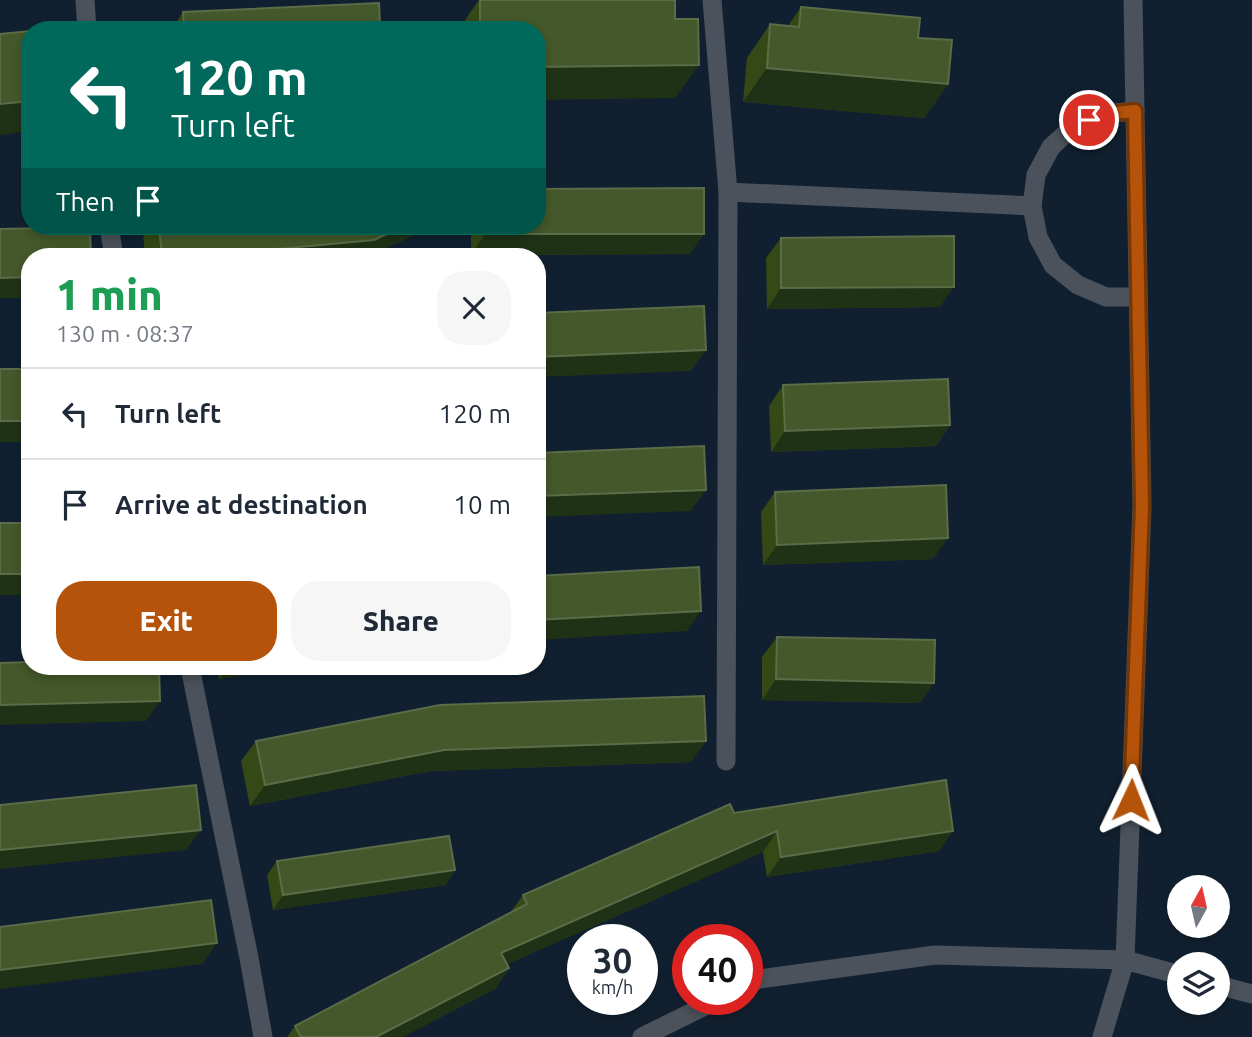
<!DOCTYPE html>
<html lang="en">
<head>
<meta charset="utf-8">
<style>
  :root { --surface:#fff; --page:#f6f6f7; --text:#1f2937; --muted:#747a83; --line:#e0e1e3; --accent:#b45309 }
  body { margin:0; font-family:Ubuntu,sans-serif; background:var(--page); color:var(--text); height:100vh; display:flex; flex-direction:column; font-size:26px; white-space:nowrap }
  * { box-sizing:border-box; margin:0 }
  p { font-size:23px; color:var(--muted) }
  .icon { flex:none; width:38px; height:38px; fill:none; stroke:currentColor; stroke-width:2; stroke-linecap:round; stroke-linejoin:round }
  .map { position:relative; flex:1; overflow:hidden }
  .sheet { position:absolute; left:21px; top:248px; width:525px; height:427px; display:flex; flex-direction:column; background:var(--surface); border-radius:28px; box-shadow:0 4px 10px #0003 }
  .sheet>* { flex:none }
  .guide { position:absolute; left:21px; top:21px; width:525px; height:214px; border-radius:28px; box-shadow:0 4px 10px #0003; background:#00695c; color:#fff; overflow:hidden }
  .needle { width:46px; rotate:8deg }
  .buttons { position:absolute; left:1167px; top:875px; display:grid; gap:14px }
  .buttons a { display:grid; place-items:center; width:63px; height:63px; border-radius:50%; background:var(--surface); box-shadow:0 4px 10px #0003; font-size:35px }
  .speed { position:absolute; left:567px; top:924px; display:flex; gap:14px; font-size:35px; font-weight:700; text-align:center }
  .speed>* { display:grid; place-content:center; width:91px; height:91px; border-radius:50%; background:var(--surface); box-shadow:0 4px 10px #0003; line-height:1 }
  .speed small { font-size:18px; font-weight:400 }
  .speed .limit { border:10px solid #d22; background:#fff; color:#111 }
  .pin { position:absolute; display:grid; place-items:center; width:60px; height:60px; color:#fff; margin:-30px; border:4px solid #fff; border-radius:50%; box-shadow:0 2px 7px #0007 }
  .me { position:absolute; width:77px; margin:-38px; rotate:2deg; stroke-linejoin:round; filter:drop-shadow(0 0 5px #0008) }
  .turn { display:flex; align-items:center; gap:24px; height:147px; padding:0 35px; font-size:32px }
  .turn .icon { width:91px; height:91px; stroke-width:2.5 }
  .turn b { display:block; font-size:49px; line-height:60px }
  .then { display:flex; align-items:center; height:66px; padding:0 35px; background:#0003; gap:14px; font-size:26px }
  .round { display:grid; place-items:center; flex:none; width:74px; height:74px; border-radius:28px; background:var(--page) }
  .overview { display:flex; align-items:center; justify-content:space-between; height:119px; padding:0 35px }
  h1 { font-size:42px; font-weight:800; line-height:52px; color:#1e9e55 }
  .button { display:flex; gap:14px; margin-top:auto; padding:14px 35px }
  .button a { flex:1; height:80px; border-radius:28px; background:var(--accent); color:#fff; font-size:28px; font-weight:800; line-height:80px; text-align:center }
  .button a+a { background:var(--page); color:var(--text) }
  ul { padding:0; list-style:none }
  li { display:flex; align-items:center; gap:21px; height:91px; padding:0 35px; border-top:2px solid var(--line) }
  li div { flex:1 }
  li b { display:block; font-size:26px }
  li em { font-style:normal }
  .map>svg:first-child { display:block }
</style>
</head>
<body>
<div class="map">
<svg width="1252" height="1037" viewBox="0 0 1252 1037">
  <rect width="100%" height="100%" fill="#112030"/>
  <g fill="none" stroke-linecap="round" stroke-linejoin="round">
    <!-- minor -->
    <g stroke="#4b525b" stroke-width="19">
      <polyline points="85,0 87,30"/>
      <polyline points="712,0 728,192 726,761"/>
      <polyline points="1135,111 1104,114 1074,126 1051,147 1036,175 1032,206 1038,237 1053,265 1078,285 1106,297 1138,297"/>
      <polyline points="728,192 1032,206"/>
      <polyline points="109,226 114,257"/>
      <polyline points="190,667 249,958 263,1037"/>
      <polyline points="1102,1037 1125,960"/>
    </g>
    <!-- tertiary -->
    <g stroke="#4b525b" stroke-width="19">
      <polyline points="1125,960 1142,506 1133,0"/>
      <polyline points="747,985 759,979 935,955 1125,960 1180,975"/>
      <polyline points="1218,985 1252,994"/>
      <polyline points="642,1037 719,999"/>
    </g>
  </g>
  <!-- wall -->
  <g fill="#344915">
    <polygon points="479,0 675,0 675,98 537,30 458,30"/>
    <polygon points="801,7 918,38 948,84 924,118 743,102 747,58 770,24 788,26"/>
    <polygon points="183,12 380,27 402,30 171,30"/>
    <polygon points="148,226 419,226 412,236 367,257 145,257 143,232"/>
    <polygon points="471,226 537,226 690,254 471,255"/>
    <polygon points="781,238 940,307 767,309 766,258"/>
    <polygon points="783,385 950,425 936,446 771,452 769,406"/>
    <polygon points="775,492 933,559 763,565 761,512"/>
    <polygon points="777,637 920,703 762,700 762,657"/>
    <polygon points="217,667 289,667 219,679"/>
    <polygon points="256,741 691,762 430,771 250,806 241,761"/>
    <polygon points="734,813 939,851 767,877 763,852 507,964 509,968 495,989 402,1037 287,1037 295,1026 510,913 523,895"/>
    <polygon points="277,861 455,870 445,885 273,910 267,875"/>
  </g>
  <!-- shaded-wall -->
  <g fill="#1f3216">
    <polygon points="699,65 675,98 537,100 537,67"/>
    <polygon points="767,68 948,84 924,118 743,102"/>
    <polygon points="30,101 30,131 0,135 0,104"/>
    <polygon points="404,226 419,226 412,236 367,257 193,257"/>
    <polygon points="485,234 704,234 690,254 471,255"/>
    <polygon points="30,277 30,298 0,298 0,278"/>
    <polygon points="954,287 940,307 767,309 781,288"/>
    <polygon points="706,350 691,371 537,377 537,357"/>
    <rect x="0" y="421" width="30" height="21"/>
    <polygon points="950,425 936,446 771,452 785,431"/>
    <polygon points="706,490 691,511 537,517 537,496"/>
    <polygon points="948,538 933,559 763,565 777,545"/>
    <rect x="0" y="574" width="30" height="21"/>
    <polygon points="701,611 687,631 537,640 537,620"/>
    <polygon points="228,667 289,667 219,679"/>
    <polygon points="776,679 934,683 920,703 762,700"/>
    <polygon points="160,701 146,721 0,725 0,705"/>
    <polygon points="706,741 691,762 430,771 250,806 265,785 444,750"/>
    <polygon points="201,830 186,850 0,869 0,850"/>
    <polygon points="777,831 763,852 487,973 501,953"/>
    <polygon points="953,831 939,851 767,877 781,857"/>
    <polygon points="455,870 445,885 273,910 283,895"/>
    <polygon points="217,943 202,964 0,989 0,970"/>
    <polygon points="509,968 495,989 402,1037 376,1037"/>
  </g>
  <!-- building -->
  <g fill="#44582b" stroke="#5a6c48" stroke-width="2">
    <polygon points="480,0 675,0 675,19 698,19 699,65 537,67 537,30 464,30 464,22 480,22"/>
    <polygon points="379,3 380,27 402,26 402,30 184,30 183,12"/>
    <polygon points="801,7 920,18 918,38 952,40 948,84 767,68 770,24 799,27"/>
    <polygon points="62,27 62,30 37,30"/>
    <polygon points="30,31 30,101 0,104 0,34"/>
    <polygon points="704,188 704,234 485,234 485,226 537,226 537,189"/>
    <polygon points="159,226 404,226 374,240 193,257 162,257"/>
    <polygon points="90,227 91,257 30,257 30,277 0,278 0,229"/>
    <polygon points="954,236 954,287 781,288 781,238"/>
    <polygon points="704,306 706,350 537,357 537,313"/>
    <rect x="0" y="369" width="30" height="52"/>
    <polygon points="948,379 950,425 785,431 783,385"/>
    <polygon points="704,446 706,490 537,496 537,453"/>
    <polygon points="946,485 948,538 777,545 775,492"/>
    <rect x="0" y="523" width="30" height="51"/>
    <polygon points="699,567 701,611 537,620 537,576"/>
    <polygon points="777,637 935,640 934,683 776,679"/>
    <polygon points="30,662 30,667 159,667 160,701 0,705 0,663"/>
    <polygon points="704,696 706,741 444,750 265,785 256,741 440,705"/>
    <polygon points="946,780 953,831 781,857 777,831 501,953 509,968 376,1037 301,1037 295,1026 527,904 523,895 730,804 734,813"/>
    <polygon points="196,785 201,830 0,850 0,805"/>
    <polygon points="449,836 455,870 283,895 277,861"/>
    <polygon points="211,900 217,943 0,970 0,927"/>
  </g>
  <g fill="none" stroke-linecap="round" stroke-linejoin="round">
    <!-- route casing -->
    <g stroke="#753606" stroke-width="18">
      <polyline id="route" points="1089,120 1104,114 1135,111 1142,506 1131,800"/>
    </g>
    <!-- route -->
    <use href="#route" stroke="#b45309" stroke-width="12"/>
  </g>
</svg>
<div class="buttons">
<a><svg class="needle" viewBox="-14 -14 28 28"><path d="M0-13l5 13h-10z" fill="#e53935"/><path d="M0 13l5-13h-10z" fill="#747a83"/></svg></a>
<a><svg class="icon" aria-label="layers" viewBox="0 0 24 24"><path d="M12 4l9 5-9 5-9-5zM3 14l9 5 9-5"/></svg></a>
</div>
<div class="speed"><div>30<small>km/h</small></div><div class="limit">40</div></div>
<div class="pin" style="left:1089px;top:120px;background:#d93025"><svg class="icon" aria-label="arrive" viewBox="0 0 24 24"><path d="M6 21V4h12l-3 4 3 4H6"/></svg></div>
<svg class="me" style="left:1131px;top:800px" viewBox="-20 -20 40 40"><path d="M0-17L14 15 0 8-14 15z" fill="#b45309" stroke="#fff" stroke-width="4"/></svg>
<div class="guide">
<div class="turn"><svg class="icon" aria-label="left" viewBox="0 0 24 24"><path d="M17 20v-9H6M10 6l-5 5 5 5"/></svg><div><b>120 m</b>Turn left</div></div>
<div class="then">Then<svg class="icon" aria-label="arrive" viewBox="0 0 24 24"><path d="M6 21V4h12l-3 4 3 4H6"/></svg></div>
</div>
<section class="sheet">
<div class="overview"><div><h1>1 min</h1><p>130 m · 08:37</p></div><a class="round"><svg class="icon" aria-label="close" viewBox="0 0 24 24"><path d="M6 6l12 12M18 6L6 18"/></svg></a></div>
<ul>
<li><svg class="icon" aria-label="left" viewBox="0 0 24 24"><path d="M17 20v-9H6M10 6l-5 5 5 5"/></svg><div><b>Turn left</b></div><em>120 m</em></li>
<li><svg class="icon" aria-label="arrive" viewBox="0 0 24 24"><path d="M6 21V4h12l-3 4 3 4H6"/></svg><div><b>Arrive at destination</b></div><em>10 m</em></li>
</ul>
<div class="button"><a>Exit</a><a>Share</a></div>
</section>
</div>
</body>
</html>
